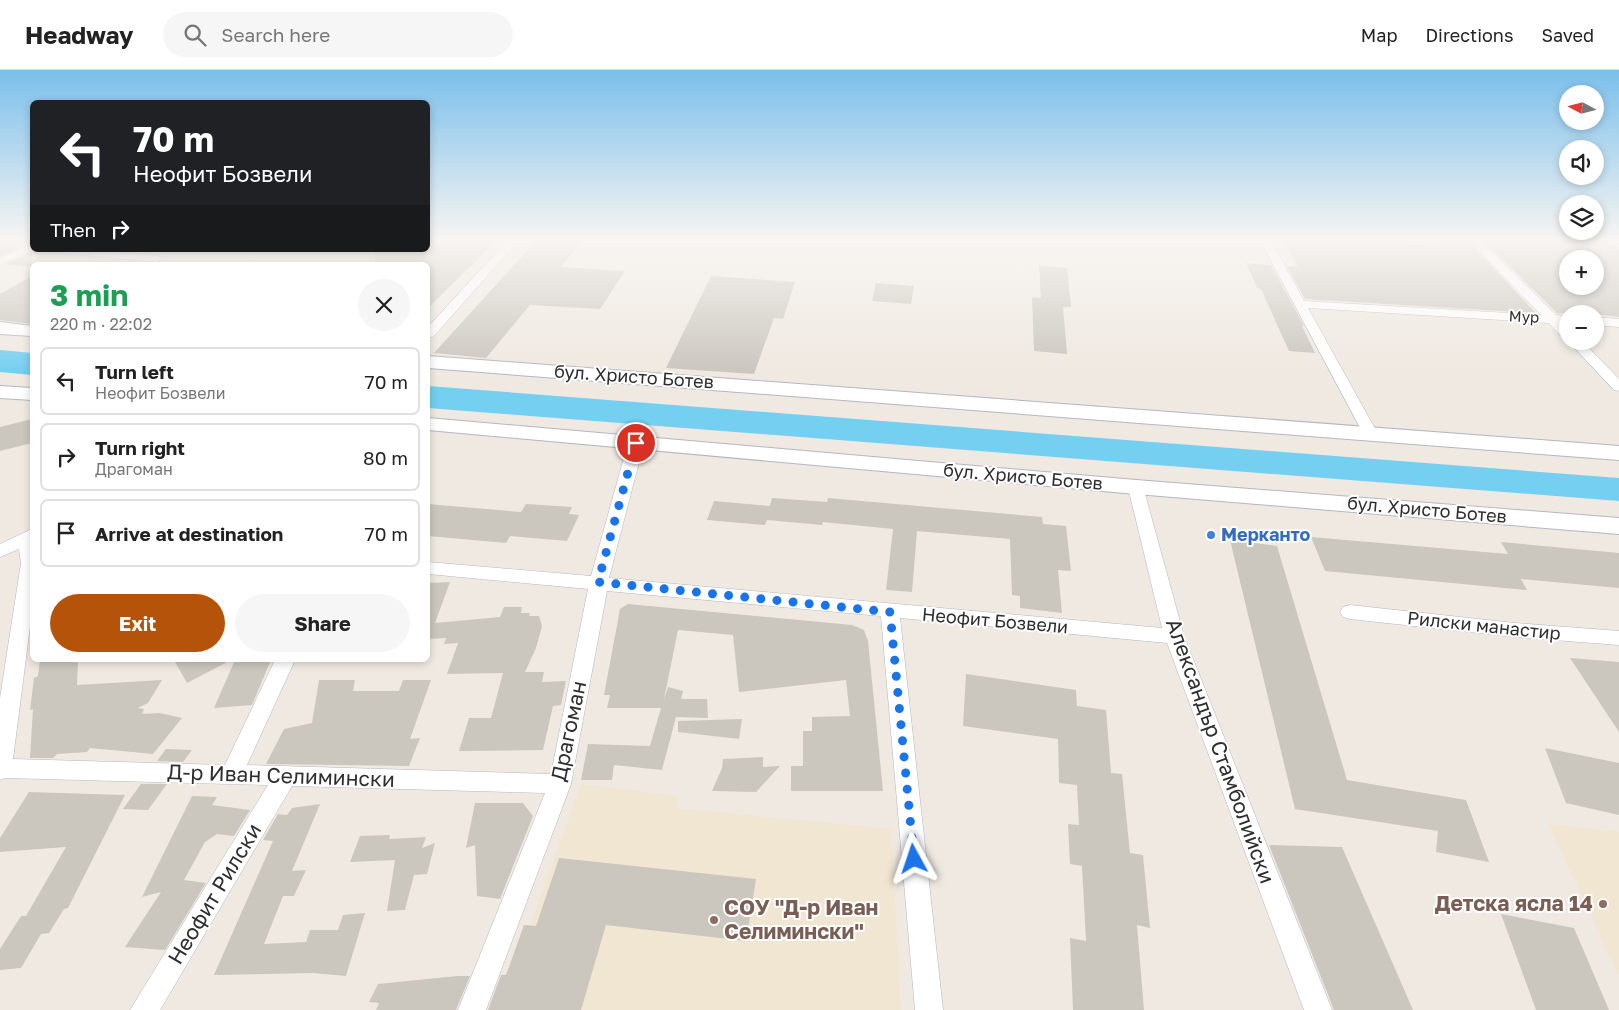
<!DOCTYPE html>
<html lang="en">
<head>
<meta charset="utf-8">
<style>
  :root { --surface:#fff; --page:#f6f6f6; --text:#222; --muted:#767676; --line:#e0e0e0; --accent:#b45309 }
  body { margin:0; font-family:"Golos Text",sans-serif; background:var(--page); color:var(--text); height:100vh; display:flex; flex-direction:column; font-size:19px; white-space:nowrap }
  * { box-sizing:border-box; margin:0 }
  p { font-size:16px; color:var(--muted) }
  .icon { flex:none; width:28px; height:28px; fill:none; stroke:currentColor; stroke-width:2; stroke-linecap:round; stroke-linejoin:round }
  .map { position:relative; flex:1; overflow:hidden }
  .side { position:absolute; left:30px; top:192px; width:400px; height:400px; display:flex; flex-direction:column; background:var(--surface); border-radius:8px; box-shadow:0 2px 8px #0003 }
  .side>* { flex:none }
  .guide { position:absolute; left:30px; top:30px; width:400px; height:152px; border-radius:8px; box-shadow:0 2px 8px #0003; background:#202124; color:#fff; overflow:hidden }
  .needle { width:32px; rotate:277deg }
  .buttons { position:absolute; left:1559px; top:15px; display:grid; gap:10px }
  .buttons a { display:grid; place-items:center; width:45px; height:45px; border-radius:50%; background:var(--surface); box-shadow:0 2px 8px #0003; font-size:25px }
  .pin { position:absolute; display:grid; place-items:center; width:42px; height:42px; color:#fff; margin:-21px; border:2px solid #fff; border-radius:50%; box-shadow:0 1px 5px #0007 }
  .me { position:absolute; width:55px; margin:-28px; rotate:355deg; stroke-linejoin:round; filter:drop-shadow(0 0 4px #0008) }
  .turn { display:flex; align-items:center; gap:18px; height:105px; padding:0 20px; font-size:22px }
  .turn .icon { width:65px; height:65px; stroke-width:2.5 }
  .turn b { display:block; font-size:35px; line-height:42px }
  .then { display:flex; align-items:center; height:48px; padding:0 20px; background:#0003; gap:10px; font-size:19px }
  .round { display:grid; place-items:center; flex:none; width:52px; height:52px; border-radius:26px; background:var(--page) }
  .head { display:flex; align-items:center; justify-content:space-between; height:85px; padding:0 20px }
  h1 { font-size:30px; font-weight:700; line-height:38px; color:#1e9e55 }
  .primary-button { display:flex; gap:10px; margin-top:auto; padding:10px 20px }
  .primary-button a { flex:1; height:58px; border-radius:30px; background:var(--accent); color:#fff; font-size:20px; font-weight:700; line-height:58px; text-align:center }
  .primary-button a+a { background:var(--page); color:var(--text) }
  ul { padding:0; list-style:none }
  li { display:flex; align-items:center; gap:15px; height:68px; margin:0 10px 8px; padding:0 10px; border:2px solid var(--line); border-radius:8px }
  li div { flex:1 }
  li b { display:block; font-size:19px }
  li em { font-style:normal }
  header { display:flex; align-items:center; gap:30px; box-sizing:border-box; height:70px; padding:0 25px; background:var(--surface); border-bottom:1px solid var(--line) }
  header strong { font-size:24px }
  nav { display:flex; gap:28px; margin-inline-start:auto; font-size:18px }
  .search { width:350px; height:45px; background:var(--page); display:flex; align-items:center; gap:12px; box-sizing:border-box; padding:0 18px; border-radius:28px; color:var(--muted); font-size:19px }
  .map>svg:first-child { display:block }
</style>
</head>
<body>
<header>
<strong>Headway</strong>
<div class="search"><svg class="icon" aria-label="search" viewBox="0 0 24 24"><circle cx="10" cy="10" r="6"/><path d="M15 15l6 6"/></svg>Search here</div>
<nav><a>Map</a><a>Directions</a><a>Saved</a></nav>
</header>
<div class="map">
<svg width="1619" height="940" viewBox="0 0 1619 940">
  <rect width="100%" height="100%" fill="#efe9e1"/>
  <!-- education -->
  <g fill="#f0e6d1">
    <polygon points="581,714 679,726 676,738 891,759 901,940 500,940"/>
    <polygon points="1549,754 1619,762 1619,906"/>
  </g>
  <!-- water -->
  <g fill="#75cff0">
    <polygon points="0,280 32,283 32,305 0,302"/>
    <polygon points="428,316 1619,408 1619,431 428,338"/>
  </g>
  <!-- building -->
  <g fill="#cbc7bf" fill-rule="evenodd">
    <polygon points="0,170 32,170 32,171 0,186"/>
    <polygon points="428,170 497,170 428,238 428,195 375,195 375,180 428,180"/>
    <polygon points="537,170 583,170 561,197 625,201 600,239 530,235 486,288 434,283"/>
    <polygon points="1284,170 1377,170 1441,175 1437,170 1467,170 1536,243 1305,229 1287,196 1298,197"/>
    <path d="M1483 170H1584L1588 173 1613 175 1619 180V247L1595 244 1557 243ZM1568 189H1595V216H1568Z"/>
    <polygon points="32,182 32,197 6,194"/>
    <polygon points="1246,193 1271,195 1304,256 1302,256 1315,283 1289,281 1261,219 1257,218"/>
    <polygon points="1039,196 1067,198 1071,237 1063,237 1067,284 1034,281 1032,227 1041,228"/>
    <polygon points="32,206 32,254 0,250 0,224"/>
    <polygon points="711,206 795,212 783,249 774,248 754,304 666,298"/>
    <polygon points="876,213 914,216 911,234 872,231"/>
    <polygon points="32,349 32,373 0,381 0,357"/>
    <polygon points="772,428 827,432 828,428 1042,447 1043,454 1066,456 1071,501 1058,500 1062,543 1020,538 1020,526 1012,525 1010,469 917,461 912,522 886,520 893,459 823,452 822,455 767,450 765,455 707,450 714,431 770,436"/>
    <polygon points="428,434 521,442 526,434 572,437 569,444 579,445 567,471 510,466 506,473 428,466"/>
    <polygon points="1311,467 1508,484 1501,472 1619,483 1619,518 1521,509 1527,520 1325,501"/>
    <polygon points="1230,470 1277,476 1347,710 1466,730 1489,792 1436,782 1438,761 1295,739"/>
    <polygon points="450,512 435,553 500,547 504,537 522,537 521,543 530,543 529,546 539,546 542,556 536,578 525,602 544,602 542,612 566,611 561,635 553,636 543,680 459,681 469,648 491,648 503,603 447,604 458,573 444,574 446,568 428,569 428,513"/>
    <polygon points="628,534 852,555 864,560 868,571 883,721 791,721 791,696 803,696 803,661 812,661 812,647 850,646 846,610 739,622 733,565 678,560 664,629 668,617 683,621 681,629 707,629 708,648 676,647 662,700 614,695 612,710 581,710 588,674 650,676 661,638 607,638 610,625 604,625 620,539"/>
    <polygon points="1570,588 1619,592 1619,662"/>
    <polygon points="40,590 78,590 77,615 162,610 148,633 138,638 144,639 142,644 160,643 182,648 153,684 90,678 87,682 57,684 53,688 30,688 33,639 30,640 34,608 38,606"/>
    <polygon points="174,590 231,590 187,613"/>
    <polygon points="235,590 271,590 252,635 214,638"/>
    <polygon points="966,604 1076,620 1077,636 1106,640 1111,703 1122,704 1130,783 1143,785 1150,858 1137,855 1144,940 1073,940 1070,868 1086,871 1082,796 1070,794 1068,754 1079,755 1077,715 1059,713 1058,669 963,656"/>
    <polygon points="319,610 355,610 353,621 399,621 403,610 431,610 410,669 420,668 409,696 266,694 284,659 312,653"/>
    <polygon points="742,649 739,669 678,662 678,651"/>
    <polygon points="1545,678 1619,693 1619,745 1566,733"/>
    <polygon points="166,679 192,680 183,692 157,691"/>
    <polygon points="763,687 763,697 780,696 756,722 712,721 722,698 723,689"/>
    <polygon points="141,714 167,714 148,740 123,739"/>
    <polygon points="29,722 125,725 68,838 64,839 49,863 41,864 21,898 0,900 0,879 21,846 26,846 66,777 0,782 0,768"/>
    <polygon points="192,726 217,727 212,735 250,740 234,766 217,764 205,772 184,810 206,813 165,880 125,877 161,822 142,827"/>
    <polygon points="475,733 523,733 533,746 500,829 477,826 475,775 466,778"/>
    <polygon points="320,734 292,801 306,800 294,826 283,826 264,874 306,872 310,860 338,860 343,845 365,843 346,906 313,903 214,905 273,771 263,770 278,744 287,745 292,738"/>
    <polygon points="390,765 389,769 426,767 422,778 435,773 427,804 414,805 405,840 387,841 395,790 350,792 360,766"/>
    <polygon points="1269,775 1342,777 1413,940 1334,940"/>
    <polygon points="559,788 756,809 746,871 606,855 581,940 488,940 501,905 506,905 524,855 536,856"/>
    <polygon points="1501,844 1574,858 1609,940 1536,940"/>
    <polygon points="457,906 470,906 456,940 376,940 379,933 369,932 378,914"/>
  </g>
  <g fill="none" stroke-linecap="round" stroke-linejoin="round">
    <!-- street casing -->
    <g stroke="#b4b7c1" stroke-width="1">
      <g id="street">
        <polygon points="508,170 519,170 433,267 428,268 428,257"/>
        <polygon points="1260,170 1271,170 1304,231 1541,245 1469,170 1480,170 1556,245 1568,246 1568,254 1564,254 1568,257 1568,269 1563,268 1549,253 1308,238 1378,364 1370,369 1365,367"/>
        <polygon points="32,173 33,180 0,195 0,188"/>
        <polygon points="56,180 98,180 157,186 163,189 157,192 62,183"/>
        <polygon points="1595,247 1619,249 1619,257 1595,255"/>
        <polygon points="1568,271 1582,271 1619,309 1619,321 1614,320"/>
        <polygon points="636,368 644,373 609,508 1162,558 1128,417 1130,413 1142,413 1184,566 1332,940 1304,940 1167,573 900,548 943,940 915,940 881,546 607,521 571,714 486,940 458,940 545,723 292,716 160,940 130,940 268,715 5,708 0,710 0,628 21,493 19,479 0,487 0,474 32,459 32,541 13,689 225,695 275,590 295,590 247,695 551,704 588,519 428,504 428,492 591,506 628,373"/>
        <polygon points="1350,535 1515,553 1619,561 1619,575 1515,567 1350,549 1343,547 1340,542 1343,537"/>
      </g>
    </g>
    <!-- secondary casing -->
    <g stroke="#b4b7c1" stroke-width="2">
      <g id="secondary">
        <polygon points="0,252 32,256 32,266 0,264"/>
        <polygon points="428,286 1619,376 1619,390 428,298"/>
        <polygon points="0,316 32,318 32,330 0,328"/>
        <polygon points="428,348 1136,410 1619,448 1619,464 1136,424 428,360"/>
      </g>
    </g>
    <!-- street -->
    <use href="#street" fill="#fff" fill-rule="evenodd"/>
    <!-- secondary -->
    <use href="#secondary" fill="#fff" fill-rule="evenodd"/>
  </g>
  <!-- sky -->
  <linearGradient id="sky" x2="0" y2="1"><stop stop-color="#7abfeb"/><stop offset="0.56" stop-color="#f8f5f2"/><stop offset="1" stop-color="#f8f5f2" stop-opacity="0"/></linearGradient>
  <rect width="1619" height="302" fill="url(#sky)"/>
  <g fill="none" stroke-linecap="round" stroke-linejoin="round">
    <!-- route -->
    <polyline stroke="#1a73e8" stroke-width="9" stroke-dasharray="0 16.2" points="636,373 598,512 890,542 914,789"/>
  </g>
  <!-- markers -->
  <circle fill="#3f7fe0" stroke="#fff" stroke-width="2" cx="1211" cy="465" r="5"/>
  <g fill="#8d6e63" stroke="#fff" stroke-width="2">
    <circle cx="1603" cy="834" r="5"/>
    <circle cx="714" cy="850" r="5"/>
  </g>
  <g text-anchor="middle" stroke-width="4" stroke-linejoin="round" paint-order="stroke">
    <!-- far-street labels -->
    <g font-size="15" fill="#2e2e2e" stroke="#fff">
      <text transform="translate(1524 247) rotate(3)" y="5">Мур</text>
    </g>
    <!-- street labels -->
    <g font-size="18" fill="#2e2e2e" stroke="#fff">
      <text transform="translate(634 307) rotate(4)" y="6">бул. Христо Ботев</text>
      <text transform="translate(1023 407) rotate(5)" y="6">бул. Христо Ботев</text>
      <text transform="translate(1427 440) rotate(5)" y="6">бул. Христо Ботев</text>
      <text transform="translate(995 551) rotate(5)" y="6">Неофит Бозвели</text>
      <text transform="translate(1484 556) rotate(6)" y="6">Рилски манастир</text>
    </g>
    <!-- shop labels -->
    <g font-size="18" font-weight="bold" fill="#366cbe" stroke="#fff" text-anchor="start">
      <text x="1221" y="471">Мерканто</text>
    </g>
    <!-- near-street labels -->
    <g font-size="21" fill="#2e2e2e" stroke="#fff">
      <text transform="translate(569 661) rotate(-78)" y="7">Драгоман</text>
      <text transform="translate(1220 681) rotate(70)" y="7">Александър Стамболийски</text>
      <text transform="translate(281 706) rotate(2)" y="7">Д-р Иван Селимински</text>
      <text transform="translate(215 824) rotate(-59)" y="7">Неофит Рилски</text>
    </g>
    <!-- near-education labels -->
    <g font-size="21" font-weight="bold" fill="#785e54" stroke="#fff" text-anchor="end">
      <text x="1593" y="841">Детска ясла 14</text>
      <text x="724" y="845" text-anchor="start">СОУ "Д-р Иван<tspan x="724" dy="24">Селимински"</tspan></text>
    </g>
  </g>
</svg>
<div class="buttons">
<a><svg class="needle" viewBox="-14 -14 28 28"><path d="M0-13l5 13h-10z" fill="#e53935"/><path d="M0 13l5-13h-10z" fill="#767676"/></svg></a>
<a><svg class="icon" aria-label="sound" viewBox="0 0 24 24"><path d="M4 9h4l5-4v14l-5-4H4zM17 9q2 3 0 6"/></svg></a>
<a><svg class="icon" aria-label="layers" viewBox="0 0 24 24"><path d="M12 4l9 5-9 5-9-5zM3 14l9 5 9-5"/></svg></a>
<a>+</a>
<a>−</a>
</div>
<div class="pin" style="left:636px;top:373px;background:#d93025"><svg class="icon" aria-label="arrive" viewBox="0 0 24 24"><path d="M6 21V4h12l-3 4 3 4H6"/></svg></div>
<svg class="me" style="left:914px;top:789px" viewBox="-20 -20 40 40"><path d="M0-17L14 15 0 8-14 15z" fill="#1a73e8" stroke="#fff" stroke-width="4"/></svg>
<div class="guide">
<div class="turn"><svg class="icon" aria-label="left" viewBox="0 0 24 24"><path d="M17 20v-9H6M10 6l-5 5 5 5"/></svg><div><b>70 m</b>Неофит Бозвели</div></div>
<div class="then">Then<svg class="icon" aria-label="right" viewBox="0 0 24 24"><path d="M7 20v-9h11M14 6l5 5-5 5"/></svg></div>
</div>
<section class="side">
<div class="head"><div><h1>3 min</h1><p>220 m · 22:02</p></div><a class="round"><svg class="icon" aria-label="close" viewBox="0 0 24 24"><path d="M6 6l12 12M18 6L6 18"/></svg></a></div>
<ul>
<li><svg class="icon" aria-label="left" viewBox="0 0 24 24"><path d="M17 20v-9H6M10 6l-5 5 5 5"/></svg><div><b>Turn left</b><p>Неофит Бозвели</p></div><em>70 m</em></li>
<li><svg class="icon" aria-label="right" viewBox="0 0 24 24"><path d="M7 20v-9h11M14 6l5 5-5 5"/></svg><div><b>Turn right</b><p>Драгоман</p></div><em>80 m</em></li>
<li><svg class="icon" aria-label="arrive" viewBox="0 0 24 24"><path d="M6 21V4h12l-3 4 3 4H6"/></svg><div><b>Arrive at destination</b></div><em>70 m</em></li>
</ul>
<div class="primary-button"><a>Exit</a><a>Share</a></div>
</section>
</div>
</body>
</html>
